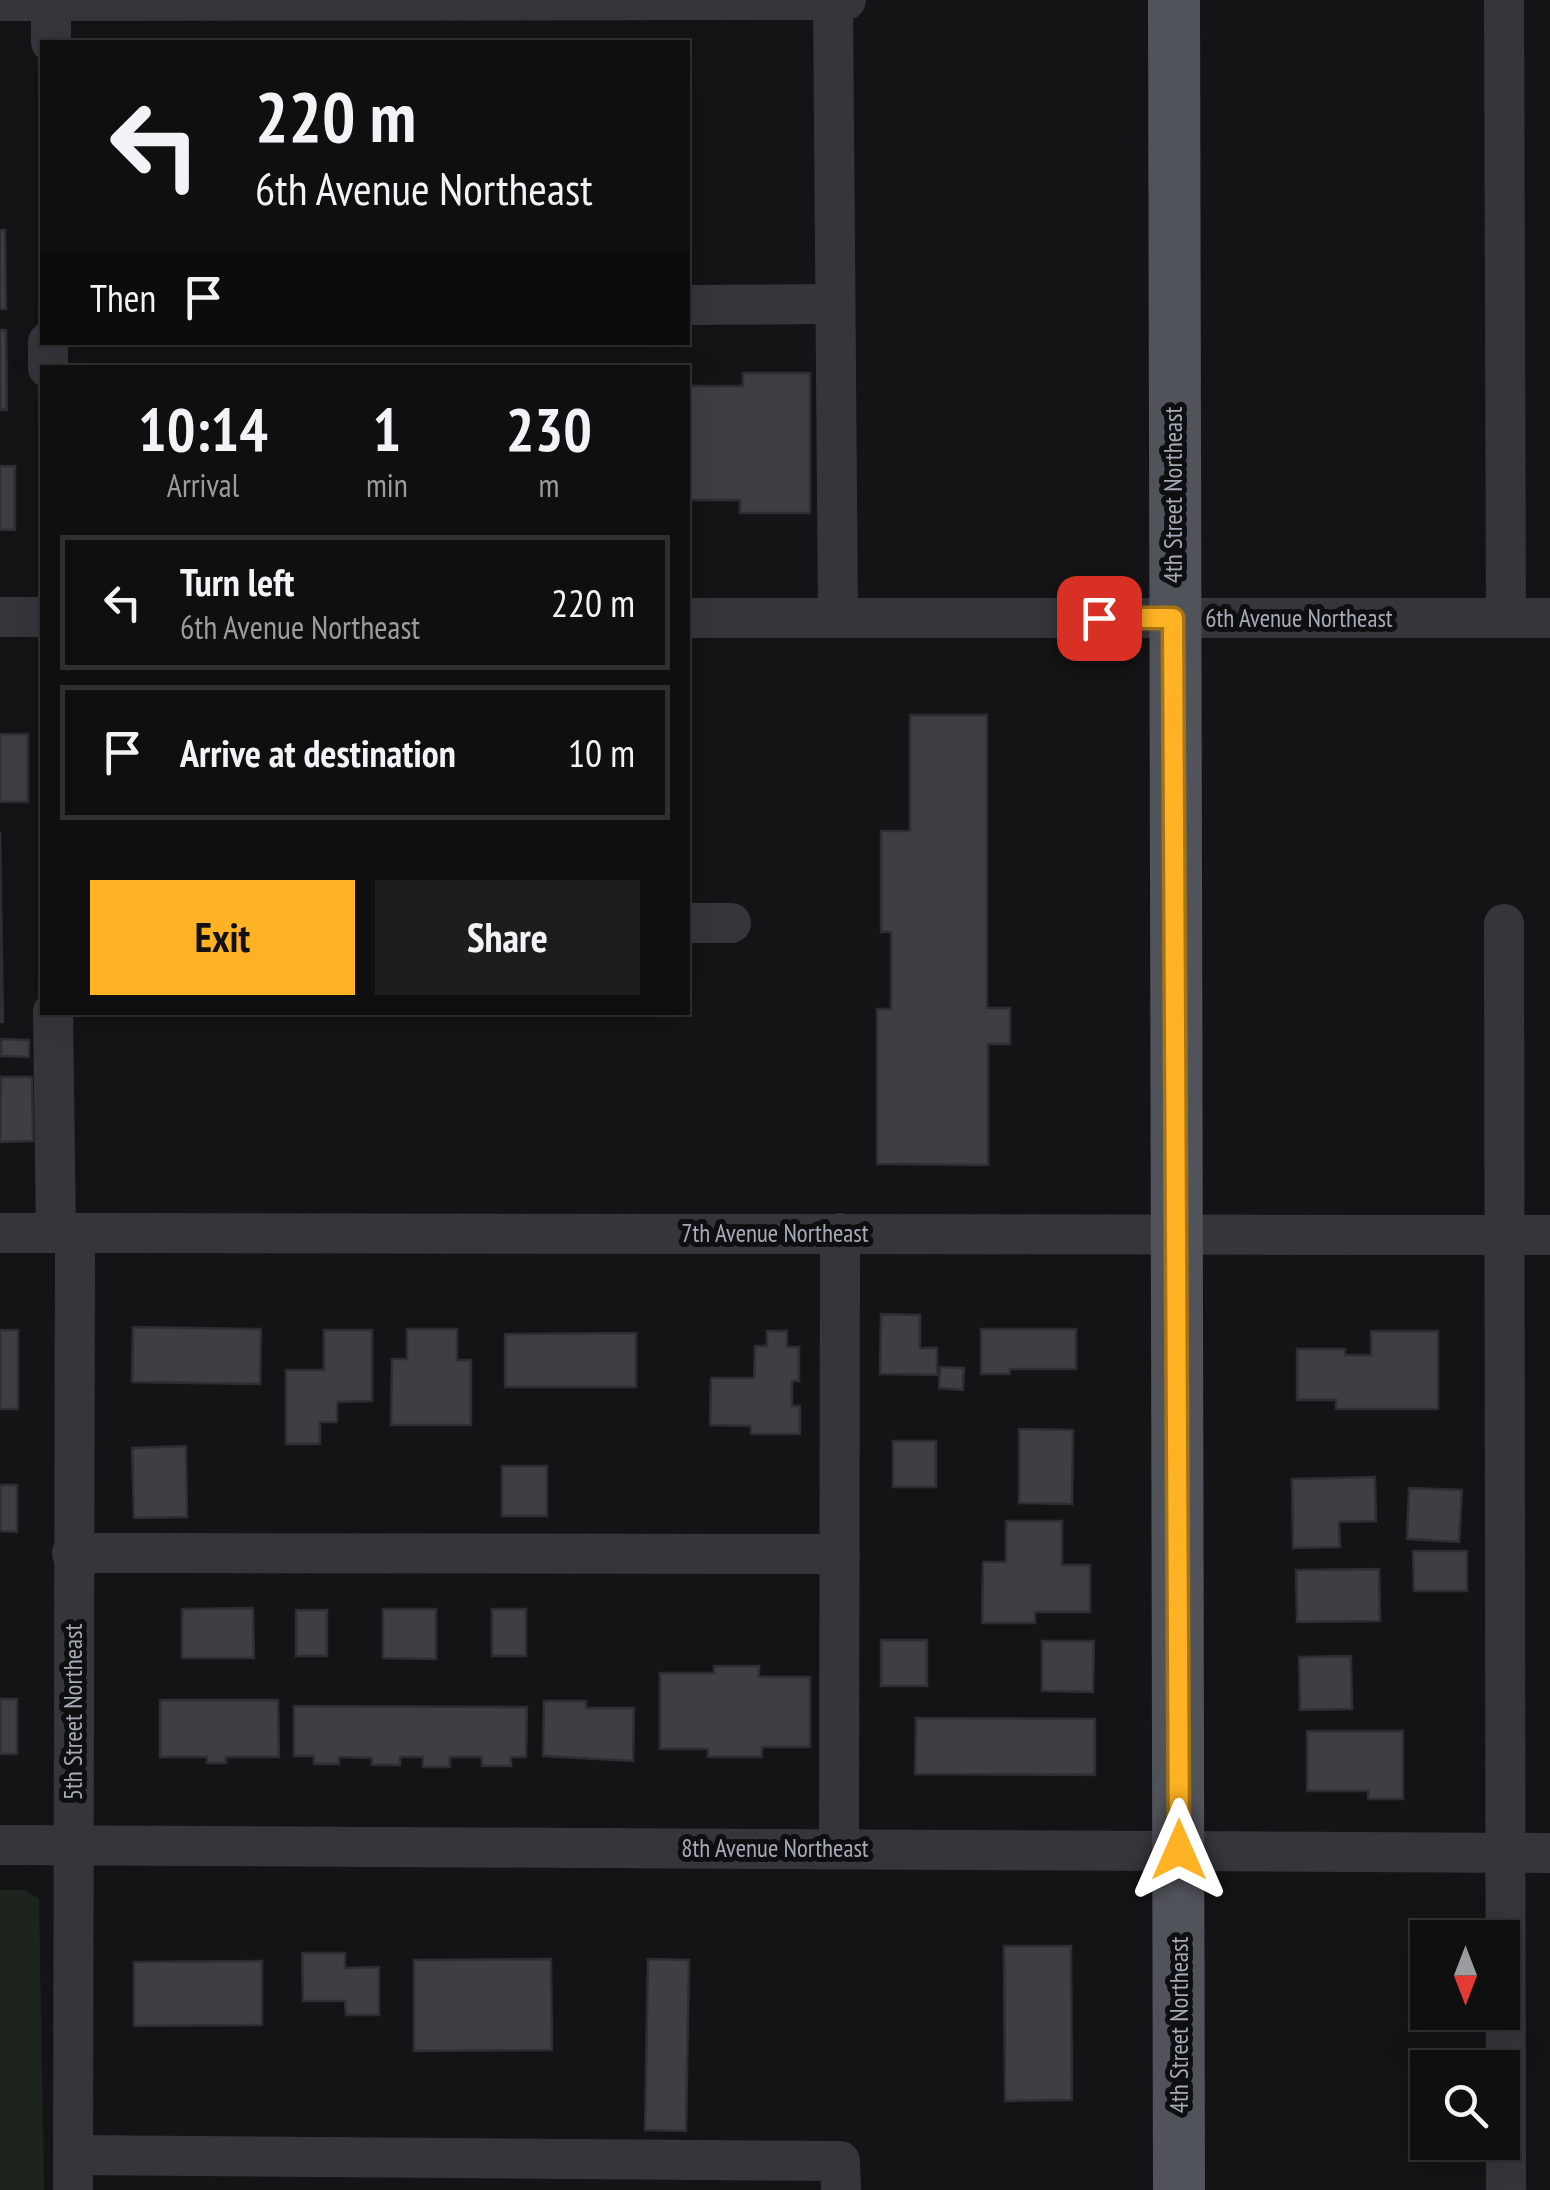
<!DOCTYPE html>
<html lang="en">
<head>
<meta charset="utf-8">
<style>
  :root { --surface:#0f0f10; --page:#1d1d1e; --text:#f1f3f6; --muted:#9b9c9f; --line:#2f2f30; --accent:#feb224 }
  body { margin:0; font-family:"PT Sans Narrow",sans-serif; background:var(--page); color:var(--text); height:100vh; display:flex; flex-direction:column; font-size:38px; white-space:nowrap }
  * { box-sizing:border-box; margin:0 }
  p { font-size:32px; color:var(--muted) }
  .icon { flex:none; width:55px; height:55px; fill:none; stroke:currentColor; stroke-width:2; stroke-linecap:round; stroke-linejoin:round }
  .map { position:relative; flex:1; overflow:hidden }
  .sheet { position:absolute; left:40px; top:365px; width:650px; height:650px; display:flex; flex-direction:column; background:var(--surface); border-radius:0px; box-shadow:0 10px 40px #0002,0 0 0 2px var(--line) }
  .sheet>* { flex:none }
  .top-card { position:absolute; left:40px; top:40px; width:650px; height:305px; border-radius:0px; box-shadow:0 10px 40px #0002,0 0 0 2px var(--line); background:#0f0f10; color:var(--text); overflow:hidden }
  .needle { width:65px; rotate:180deg }
  .buttons { position:absolute; left:1410px; top:1920px; display:grid; gap:20px }
  .buttons a { display:grid; place-items:center; width:110px; height:110px; border-radius:0px; background:var(--surface); box-shadow:0 10px 40px #0002,0 0 0 2px var(--line); font-size:50px }
  .pin { position:absolute; display:grid; place-items:center; width:85px; height:85px; color:#fff; margin:-42px; border-radius:20px; box-shadow:0 5px 15px #0006 }
  .me { position:absolute; width:110px; margin:-55px; rotate:0deg; stroke-linejoin:round; filter:drop-shadow(0 0 8px #0008) }
  .turn { display:flex; align-items:center; gap:35px; height:210px; padding:0 50px; font-size:45px }
  .turn .icon { width:130px; height:130px; stroke-width:2.5 }
  .turn b { display:block; font-size:70px; line-height:85px }
  .then { display:flex; align-items:center; height:95px; padding:0 50px; background:#0003; gap:20px; font-size:38px }
  .eta { display:flex; justify-content:space-evenly; align-items:center; height:170px; text-align:center }
  .eta b { font-size:60px; font-weight:600; line-height:70px }
  .button { display:flex; gap:20px; margin-top:auto; padding:20px 50px }
  .button a { flex:1; height:115px; border-radius:0px; background:var(--accent); color:#111; font-size:40px; font-weight:600; line-height:115px; text-align:center }
  .button a+a { background:var(--page); color:var(--text) }
  ul { padding:0; list-style:none }
  li { display:flex; align-items:center; gap:30px; height:135px; margin:0 20px 15px; padding:0 30px; border:5px solid var(--line); border-radius:0px }
  li div { flex:1 }
  li b { display:block; font-size:38px }
  li em { font-style:normal }
  .map>svg:first-child { display:block }
</style>
</head>
<body>
<div class="map">
<svg width="1550" height="2190" viewBox="0 0 1550 2190">
  <rect width="100%" height="100%" fill="#141416"/>
  <!-- green -->
  <polygon fill="#1c241d" points="0,1890 25,1890 39,1899 44,2190 0,2190"/>
  <!-- building -->
  <g fill="#3e3f43" stroke="#2e2e32" stroke-width="2.5">
    <polygon points="0,230 5,230 6,309 0,309"/>
    <polygon points="0,330 6,330 7,410 0,410"/>
    <polygon points="743,373 810,373 810,513 740,513 740,500 688,500 688,386 743,386"/>
    <rect x="0" y="466" width="15" height="64"/>
    <polygon points="910,715 987,715 987,1008 1010,1008 1010,1044 988,1044 988,1165 877,1164 877,1009 891,1009 891,932 881,932 881,831 910,831"/>
    <rect x="0" y="734" width="28" height="68"/>
    <polygon points="0,832 3,1022 0,1022"/>
    <polygon points="1,1039 29,1040 29,1057 1,1056"/>
    <polygon points="1,1077 32,1077 33,1141 0,1142"/>
    <polygon points="881,1314 920,1315 920,1348 937,1348 937,1375 880,1374"/>
    <polygon points="133,1327 261,1329 260,1384 132,1382"/>
    <polygon points="407,1329 457,1329 457,1360 471,1360 471,1425 391,1425 392,1359 407,1359"/>
    <polygon points="981,1329 1076,1329 1076,1369 1010,1369 1010,1374 981,1374"/>
    <rect x="0" y="1330" width="18" height="79"/>
    <polygon points="324,1330 372,1330 372,1401 337,1402 337,1422 320,1422 320,1444 286,1444 286,1370 324,1370"/>
    <polygon points="767,1331 787,1331 787,1347 799,1347 799,1381 792,1381 792,1406 800,1406 800,1434 751,1434 751,1426 710,1425 711,1378 754,1378 755,1346 767,1346"/>
    <polygon points="1371,1331 1438,1331 1438,1409 1336,1409 1336,1400 1297,1400 1297,1349 1345,1349 1345,1355 1371,1355"/>
    <polygon points="636,1333 636,1387 505,1387 505,1334"/>
    <polygon points="940,1367 964,1368 963,1390 939,1388"/>
    <polygon points="1019,1429 1073,1430 1072,1504 1019,1503"/>
    <rect x="893" y="1441" width="43" height="46"/>
    <polygon points="186,1446 187,1517 134,1518 132,1448"/>
    <rect x="502" y="1466" width="45" height="50"/>
    <polygon points="1375,1477 1376,1521 1339,1522 1340,1547 1293,1548 1292,1479"/>
    <polygon points="0,1485 17,1485 17,1532 0,1531"/>
    <polygon points="1409,1488 1462,1490 1459,1542 1407,1539"/>
    <polygon points="1006,1521 1062,1521 1062,1565 1090,1565 1090,1612 1035,1612 1035,1623 982,1623 983,1562 1006,1562"/>
    <polygon points="1413,1551 1467,1551 1467,1591 1414,1591"/>
    <polygon points="1379,1569 1380,1621 1297,1622 1296,1570"/>
    <polygon points="253,1608 254,1658 182,1658 182,1609"/>
    <polygon points="383,1609 436,1609 436,1659 383,1658"/>
    <rect x="492" y="1609" width="34" height="47"/>
    <rect x="296" y="1610" width="31" height="46"/>
    <rect x="881" y="1640" width="46" height="46"/>
    <polygon points="1042,1641 1094,1641 1093,1692 1042,1691"/>
    <polygon points="1351,1656 1352,1709 1300,1710 1299,1657"/>
    <polygon points="714,1666 759,1666 759,1677 810,1677 810,1747 762,1747 762,1757 708,1757 708,1749 660,1749 660,1673 714,1673"/>
    <rect x="0" y="1699" width="17" height="55"/>
    <polygon points="160,1700 278,1700 279,1757 226,1757 226,1763 207,1763 207,1757 160,1757"/>
    <polygon points="544,1701 586,1701 586,1708 634,1708 633,1761 543,1756"/>
    <polygon points="294,1706 527,1707 526,1757 511,1757 511,1766 482,1766 482,1757 450,1757 450,1767 423,1767 423,1757 400,1757 400,1765 372,1765 372,1758 339,1757 339,1764 314,1764 314,1756 294,1756"/>
    <polygon points="916,1718 1095,1719 1095,1775 915,1774"/>
    <polygon points="1307,1731 1403,1731 1403,1799 1368,1799 1368,1791 1307,1791"/>
    <polygon points="1004,1946 1071,1946 1072,2100 1005,2101"/>
    <polygon points="302,1953 345,1953 345,1968 379,1967 379,2015 346,2015 345,2001 303,2001"/>
    <polygon points="551,1959 552,2050 414,2051 414,1960"/>
    <polygon points="648,1959 689,1960 686,2131 645,2130"/>
    <polygon points="262,1961 262,2025 134,2026 134,1962"/>
  </g>
  <g fill="none" stroke-linecap="round" stroke-linejoin="round">
    <!-- minor -->
    <g stroke="#35363b" stroke-width="40">
      <polyline points="833,0 838,618"/>
      <polyline points="1504,0 1506,618"/>
      <polyline points="0,1 846,0"/>
      <polyline points="51,42 51,1"/>
      <polyline points="688,305 834,304"/>
      <polyline points="48,368 48,342"/>
      <polyline points="0,617 42,617"/>
      <polyline points="688,618 1550,618"/>
      <polyline points="688,923 731,923"/>
      <polyline points="1504,924 1506,2190"/>
      <polyline points="53,1012 56,1233"/>
      <polyline points="0,1233 1550,1235"/>
      <polyline points="72,1553 840,1554"/>
      <polyline points="0,1845 1550,1853"/>
      <polyline points="839,1848 840,1233"/>
      <polyline points="73,2155 840,2161 841,2190"/>
      <polyline points="73,2190 75,1233"/>
    </g>
    <!-- major -->
    <polyline stroke="#51535b" stroke-width="52" points="1174,0 1179,2190"/>
  </g>
  <g fill="none" stroke-linecap="round" stroke-linejoin="round">
    <!-- route casing -->
    <g stroke="#a57417" stroke-width="25">
      <polyline id="route" points="1099,618 1173,618 1179,1850"/>
    </g>
    <!-- route -->
    <use href="#route" stroke="#feb224" stroke-width="18"/>
  </g>
  <g text-anchor="middle" stroke-width="10" stroke-linejoin="round" paint-order="stroke">
    <!-- street labels -->
    <g font-size="25" fill="#a5abb7" stroke="#0f0f11">
      <text transform="translate(1173 495) rotate(-90)" y="9">4th Street Northeast</text>
      <text x="1299" y="627">6th Avenue Northeast</text>
      <text x="775" y="1242">7th Avenue Northeast</text>
      <text transform="translate(73 1712) rotate(-90)" y="9">5th Street Northeast</text>
      <text x="775" y="1857">8th Avenue Northeast</text>
      <text transform="translate(1179 2025) rotate(-90)" y="9">4th Street Northeast</text>
    </g>
  </g>
</svg>
<div class="buttons">
<a><svg class="needle" viewBox="-14 -14 28 28"><path d="M0-13l5 13h-10z" fill="#e53935"/><path d="M0 13l5-13h-10z" fill="#9b9c9f"/></svg></a>
<a><svg class="icon" aria-label="search" viewBox="0 0 24 24"><circle cx="10" cy="10" r="6"/><path d="M15 15l6 6"/></svg></a>
</div>
<div class="pin" style="left:1099px;top:618px;background:#d93025"><svg class="icon" aria-label="arrive" viewBox="0 0 24 24"><path d="M6 21V4h12l-3 4 3 4H6"/></svg></div>
<svg class="me" style="left:1179px;top:1850px" viewBox="-20 -20 40 40"><path d="M0-17L14 15 0 8-14 15z" fill="#feb224" stroke="#fff" stroke-width="4"/></svg>
<div class="top-card">
<div class="turn"><svg class="icon" aria-label="left" viewBox="0 0 24 24"><path d="M17 20v-9H6M10 6l-5 5 5 5"/></svg><div><b>220 m</b>6th Avenue Northeast</div></div>
<div class="then">Then<svg class="icon" aria-label="arrive" viewBox="0 0 24 24"><path d="M6 21V4h12l-3 4 3 4H6"/></svg></div>
</div>
<section class="sheet">
<div class="eta">
<div><b>10:14</b><p>Arrival</p></div>
<div><b>1</b><p>min</p></div>
<div><b>230</b><p>m</p></div>
</div>
<ul>
<li><svg class="icon" aria-label="left" viewBox="0 0 24 24"><path d="M17 20v-9H6M10 6l-5 5 5 5"/></svg><div><b>Turn left</b><p>6th Avenue Northeast</p></div><em>220 m</em></li>
<li><svg class="icon" aria-label="arrive" viewBox="0 0 24 24"><path d="M6 21V4h12l-3 4 3 4H6"/></svg><div><b>Arrive at destination</b></div><em>10 m</em></li>
</ul>
<div class="button"><a>Exit</a><a>Share</a></div>
</section>
</div>
</body>
</html>
